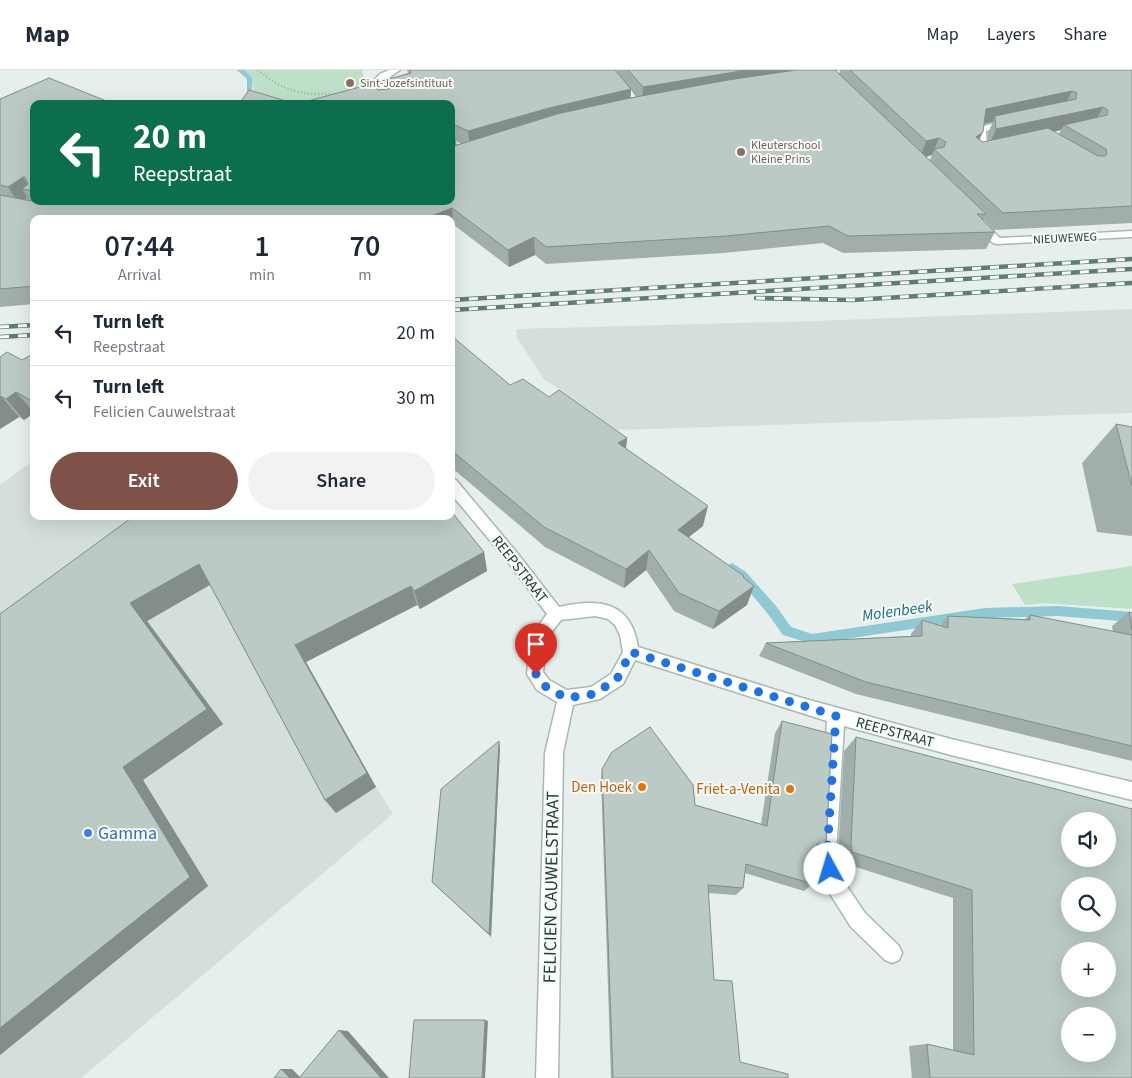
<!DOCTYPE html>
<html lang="en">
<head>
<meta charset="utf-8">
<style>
  :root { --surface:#fff; --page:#f2f2f3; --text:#1f2937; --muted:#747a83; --line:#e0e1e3; --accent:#7f5249 }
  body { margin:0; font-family:"Source Sans 3",sans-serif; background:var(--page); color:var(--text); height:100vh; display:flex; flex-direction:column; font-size:19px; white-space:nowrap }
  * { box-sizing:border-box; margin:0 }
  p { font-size:16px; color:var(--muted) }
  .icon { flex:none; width:28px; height:28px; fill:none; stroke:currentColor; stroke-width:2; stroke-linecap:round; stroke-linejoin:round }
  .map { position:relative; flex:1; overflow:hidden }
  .side { position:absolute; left:30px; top:145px; width:425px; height:305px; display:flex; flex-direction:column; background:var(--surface); border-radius:10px; box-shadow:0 5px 20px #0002 }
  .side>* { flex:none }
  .top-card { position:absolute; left:30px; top:30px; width:425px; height:105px; border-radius:10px; box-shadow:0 5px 20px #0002; background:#0b6e4f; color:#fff; overflow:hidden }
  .fabs { position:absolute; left:1061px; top:742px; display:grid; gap:10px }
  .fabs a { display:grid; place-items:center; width:55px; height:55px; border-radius:50%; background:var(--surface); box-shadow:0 5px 20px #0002; font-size:25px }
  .pin { position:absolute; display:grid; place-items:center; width:42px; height:42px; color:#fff; margin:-51px -21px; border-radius:50% 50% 50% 0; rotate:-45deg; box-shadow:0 0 5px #0007 }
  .pin .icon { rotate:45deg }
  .me { position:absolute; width:55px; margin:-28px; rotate:354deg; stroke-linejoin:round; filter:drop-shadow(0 0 4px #0008) }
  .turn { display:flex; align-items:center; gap:18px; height:105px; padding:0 20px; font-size:22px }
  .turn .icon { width:65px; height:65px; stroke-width:2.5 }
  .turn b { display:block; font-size:35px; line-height:42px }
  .eta { display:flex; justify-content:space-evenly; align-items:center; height:85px; text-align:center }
  .eta b { font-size:30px; font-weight:600; line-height:35px }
  .action { display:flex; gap:10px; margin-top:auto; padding:10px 20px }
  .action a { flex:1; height:58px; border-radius:30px; background:var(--accent); color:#fff; font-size:20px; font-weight:600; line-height:58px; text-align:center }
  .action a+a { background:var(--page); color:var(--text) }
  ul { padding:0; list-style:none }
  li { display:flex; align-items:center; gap:15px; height:65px; padding:0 20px; border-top:1px solid var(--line) }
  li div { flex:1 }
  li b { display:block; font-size:19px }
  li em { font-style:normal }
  header { display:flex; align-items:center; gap:30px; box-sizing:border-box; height:70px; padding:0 25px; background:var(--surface); border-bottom:1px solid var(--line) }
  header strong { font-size:24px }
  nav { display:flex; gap:28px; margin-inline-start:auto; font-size:18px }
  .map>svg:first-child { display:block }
</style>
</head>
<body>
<header>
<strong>Map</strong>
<nav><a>Map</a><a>Layers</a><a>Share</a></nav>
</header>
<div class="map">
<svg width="1132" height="1008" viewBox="0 0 1132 1008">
  <rect width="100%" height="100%" fill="#e6efeb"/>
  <!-- built -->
  <g fill="#d4dfda">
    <polygon points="1132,239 1132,343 617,360 544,309 517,268 516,259 815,251"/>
    <polygon points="34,390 34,446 152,446 199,487 336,742 376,717 393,744 81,1008 0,1008 0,415"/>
  </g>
  <!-- green -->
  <g fill="#bfe0c8">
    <polygon points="236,0 362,0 370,31 362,34 280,34 255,23 250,7"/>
    <polygon points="1132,496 1132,539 1044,533 1025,535 1012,514"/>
  </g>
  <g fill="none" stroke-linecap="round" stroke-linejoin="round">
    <!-- stream -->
    <g fill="#8ec9d4" fill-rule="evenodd">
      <polygon points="237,0 244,0 252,8 252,26 263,34 254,34 247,27 247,9"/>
      <polygon points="732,493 746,502 776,536 791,557 812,564 985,538 1058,536 1132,542 1132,552 1058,546 985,548 812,574 783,565 768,544 738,508 726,498 728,495"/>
    </g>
    <!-- service casing -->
    <g stroke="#a8b8b2" stroke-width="3">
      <g id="service">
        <polygon points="389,0 400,0 378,15 379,23 386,31 379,33 371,24 370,14 380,4"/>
        <polygon points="1009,50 1012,51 1012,55 986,61 987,81 978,86 972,86 972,82 977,80 979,57"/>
      </g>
    </g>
    <!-- minor casing -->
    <g stroke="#a8b8b2" stroke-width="3">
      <g id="minor">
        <polygon points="978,150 982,151 1000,168 1132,161 1132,167 997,174 993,173 974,155 974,151"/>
        <path d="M451 409 456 410 518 484 559 537C599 528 631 531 638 577L802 628 951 669 1132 712V730L951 685 844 656 836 785 842 809 865 843 899 876 902 883 899 890 892 893 885 890 851 857 823 813 818 785 827 651 635 590 623 614 600 629 573 635 563 683 558 1008H536L545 683 557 632 537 620 527 604 531 566 547 544 508 492 451 424ZM595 546 608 549 615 555 620 565 623 582 611 604 591 617 567 620 549 610 543 602 547 568 561 550Z"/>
      </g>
    </g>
    <!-- path -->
    <path stroke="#86b3a5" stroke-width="2" stroke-dasharray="1 2.5" stroke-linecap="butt" d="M258 0C281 20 302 26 332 24"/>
    <!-- service -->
    <use href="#service" fill="#fff" fill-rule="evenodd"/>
    <!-- minor -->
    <use href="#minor" fill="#fff" fill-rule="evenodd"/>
    <!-- rail casing -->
    <g stroke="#5f7d75" stroke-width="4.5">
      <g id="rail">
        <polyline points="756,228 852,230 1132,213"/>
        <polyline points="451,230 1132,189"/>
        <polyline points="451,240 1132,199"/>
        <polyline points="0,257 34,255"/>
        <polyline points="0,267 34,265"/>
      </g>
    </g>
    <!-- rail -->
    <use href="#rail" stroke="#f7fbf9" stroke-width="3" stroke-dasharray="9" stroke-linecap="butt"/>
  </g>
  <!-- wall -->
  <g fill="#a1aea9" fill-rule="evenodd">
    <path d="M407 0H1132V153L994 160 984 150H983L995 162 986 179 843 183 823 173 723 183 546 194 535 185 509 197 454 155 34 149V234L0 237V29L34 34V131H451V34L378 20 384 19 382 11 408 3ZM840 0 839 4 836 1ZM631 20 636 27 630 28ZM993 52 988 62V71L983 72 979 70 984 54ZM1061 60 1059 64 1054 62ZM456 71 461 74 457 75ZM932 85 930 90 926 87Z"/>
    <polygon points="451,268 510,315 549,327 627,368 626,378 703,456 689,467 744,506 744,508 747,535 713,559 674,541 646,500 624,518 545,477 451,397"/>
    <polygon points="34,286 34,343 24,350 19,347 0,359 0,287 22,290"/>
    <polygon points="1116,354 1132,357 1132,466 1097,462 1082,393"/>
    <polygon points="134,446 484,482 487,501 420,539 417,535 306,592 376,717 336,743 325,730 210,515 147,551 223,654 143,710 208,816 0,985 0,544"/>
    <polygon points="1129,542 1132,543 1132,691 856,624 759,586 766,573 911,566 911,564 922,550 940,556 948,546 1025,549 1030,545 1113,562 1112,556"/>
    <polygon points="782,651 826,776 816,784 813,814 804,821 745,803 743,818 736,825 708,823 714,910 740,992 788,1008 611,1008 601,709 602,699 695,735 761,754 775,663"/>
    <polygon points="856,667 1132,1008 912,1008 909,976 927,974 953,981 953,828 840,792 838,785 844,681"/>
    <polygon points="500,677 491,867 435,815 432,812"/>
  </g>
  <!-- shaded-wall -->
  <g fill="#838d89">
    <polygon points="747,0 820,0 642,33 643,17"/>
    <polygon points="631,19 630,35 470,78 468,61 549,38"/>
    <polygon points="1072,21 1064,37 995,46 993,52 979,55 986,39"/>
    <polygon points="1103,37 1094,53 1064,55 1061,60 989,76 996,59"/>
    <polygon points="983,62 975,79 976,67"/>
    <polygon points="455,66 457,83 451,85 451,68"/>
    <polygon points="939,68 932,85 920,88 926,71"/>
    <polygon points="23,107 31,121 22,119 27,127 19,134 8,117"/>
    <polygon points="278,131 322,131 283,149 275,132"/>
    <polygon points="452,138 454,155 451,156 451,149 424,149"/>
    <polygon points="534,167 535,185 509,197 508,180"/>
    <polygon points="16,322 34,343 24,350 6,329"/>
    <polygon points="0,325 19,347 0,359"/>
    <polygon points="627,368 625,389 618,373"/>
    <polygon points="708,436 703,456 673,479 678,460"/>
    <polygon points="649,480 646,500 624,518 626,499"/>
    <polygon points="484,482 487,501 420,539 414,521"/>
    <polygon points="199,494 213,513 147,551 223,654 143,710 208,816 0,985 0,958 123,697 130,533"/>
    <polygon points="411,516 417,535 306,592 376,717 336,743 325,730 295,575"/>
    <polygon points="754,516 747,535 713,559 719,541"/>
    <polygon points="499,671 500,677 491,867 489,864"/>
    <polygon points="485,950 488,951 485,1008 482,1008"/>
    <polygon points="339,960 348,961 389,1008 381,1008"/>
    <polygon points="281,999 292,999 301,1008 290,1008"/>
  </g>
  <!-- building -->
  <g fill="#bbcac4" stroke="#838d89" fill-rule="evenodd">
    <polygon points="410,0 615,0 631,19 549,38 468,61 451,53 451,34 308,34 308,31 371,14 378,20 389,19 389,16 382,11 411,3"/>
    <polygon points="628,0 747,0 643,17"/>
    <polygon points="796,0 835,0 986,144 977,144 995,162 848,166 829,156 726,166 546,177 534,167 508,180 452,138 424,149 34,149 34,216 0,219 0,125 47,134 72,133 71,131 278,131 275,132 293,134 299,131 451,131 451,77 557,44 625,29 728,10"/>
    <path d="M850 0H1132V136L1003 143 934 79 944 77 946 72 939 68 926 71ZM1072 21 1077 23 1076 29 995 46 996 59 1103 37 1108 40 1107 45 1064 55 1106 79 1107 84 1105 86H1098L1048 58 983 72 976 67 983 62 986 39Z"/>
    <polygon points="49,8 114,34 34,34 34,121 22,119 28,114 25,107 23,107 8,117 0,115 0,29"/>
    <polygon points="249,20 296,34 239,34"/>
    <polygon points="451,63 455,66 451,68"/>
    <polygon points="453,267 510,315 523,309 549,327 559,320 627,368 618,373 708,436 678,460 744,506 743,507 754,516 719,541 679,523 649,480 626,499 544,457 451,380 451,268"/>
    <polygon points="7,282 22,290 31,285 34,286 34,332 16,322 6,329 0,326 0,287"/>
    <polygon points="1116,354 1132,357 1132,416"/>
    <polygon points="451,441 484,482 414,521 411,516 295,575 367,703 325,730 199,494 130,533 207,639 123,697 190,807 0,958 0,544 134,446 451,446"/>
    <polygon points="1129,542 1132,543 1132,560"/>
    <polygon points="1030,545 1132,565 1132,676 866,612 766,573 922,566 922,550 948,558 948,546 1030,550"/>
    <polygon points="782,651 832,664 826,776 817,774 813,814 746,794 743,818 708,815 714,910 732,911 740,992 788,1004 788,1008 613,1008 602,699 612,682 650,657 693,715 695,735 767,756"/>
    <path d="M856 667 1132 739V1008H930L927 974 974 985 972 820 852 782 851 775ZM1070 751H1108V789H1070ZM1070 816H1108V854H1070ZM1070 881H1108V919H1070ZM1070 946H1108V984H1070Z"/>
    <polygon points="499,671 489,864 432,812 441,719"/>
    <polygon points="414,950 485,950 482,1008 409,1008"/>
    <polygon points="339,960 381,1008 299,1008"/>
    <polygon points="281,999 290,1008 274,1008"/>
  </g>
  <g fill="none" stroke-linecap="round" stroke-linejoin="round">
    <!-- route -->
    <polyline stroke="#1a73e8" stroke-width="9" stroke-dasharray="0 16.2" points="536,604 543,615 566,628 594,624 617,609 631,582 836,646 827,785 830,799"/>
  </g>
  <!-- markers -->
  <g fill="#8d6e63" stroke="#f7fbf9" stroke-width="2">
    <circle cx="350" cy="13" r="5"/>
    <circle cx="741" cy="82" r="5"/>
  </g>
  <g fill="#e8710a" stroke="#f7fbf9" stroke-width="2">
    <circle cx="642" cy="717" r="5"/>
    <circle cx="790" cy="719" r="5"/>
  </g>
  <circle fill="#3f7fe0" stroke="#f7fbf9" stroke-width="2" cx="88" cy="763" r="5"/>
  <g text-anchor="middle" stroke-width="4" stroke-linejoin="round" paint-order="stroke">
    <!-- far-education labels -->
    <g font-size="12" fill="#785e54" stroke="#f7fbf9" text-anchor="start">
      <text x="360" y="17">Sint-Jozefsintituut</text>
      <text x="751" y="79">Kleuterschool<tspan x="751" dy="14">Kleine Prins</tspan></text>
    </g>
    <!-- far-street labels -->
    <g font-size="12" fill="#24423a" stroke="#f7fbf9">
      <text transform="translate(1065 168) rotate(-3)" y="4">NIEUWEWEG</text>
    </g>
    <!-- street labels -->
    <g font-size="15" fill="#24423a" stroke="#f7fbf9">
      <text transform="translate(520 499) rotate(52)" y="5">REEPSTRAAT</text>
      <text transform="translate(895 662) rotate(15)" y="5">REEPSTRAAT</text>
    </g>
    <!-- food labels -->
    <g font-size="15" fill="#c56008" stroke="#f7fbf9" text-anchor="end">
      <text x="632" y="722">Den Hoek</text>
      <text x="780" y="724">Friet-a-Venita</text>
    </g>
    <!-- water labels -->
    <g font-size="16" font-style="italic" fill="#1c6f80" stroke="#f7fbf9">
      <text transform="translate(897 540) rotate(-8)" y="6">Molenbeek</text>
    </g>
    <!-- near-shop labels -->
    <g font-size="18" fill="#366cbe" stroke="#f7fbf9" text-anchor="start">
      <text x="98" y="769">Gamma</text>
    </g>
    <!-- near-street labels -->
    <g font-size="18" fill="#24423a" stroke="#f7fbf9">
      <text transform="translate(551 817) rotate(-89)" y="6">FELICIEN CAUWELSTRAAT</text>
    </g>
  </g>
</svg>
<div class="fabs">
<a><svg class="icon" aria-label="sound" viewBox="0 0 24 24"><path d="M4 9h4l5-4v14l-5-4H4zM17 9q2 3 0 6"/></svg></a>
<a><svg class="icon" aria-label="search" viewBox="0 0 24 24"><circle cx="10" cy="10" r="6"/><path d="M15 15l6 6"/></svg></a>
<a>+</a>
<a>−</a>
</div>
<div class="pin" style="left:536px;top:604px;background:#d93025"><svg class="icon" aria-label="arrive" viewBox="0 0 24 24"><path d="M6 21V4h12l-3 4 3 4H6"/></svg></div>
<svg class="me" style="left:830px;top:799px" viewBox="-20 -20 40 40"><circle r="19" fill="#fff"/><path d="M0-13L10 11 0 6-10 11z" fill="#1a73e8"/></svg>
<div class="top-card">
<div class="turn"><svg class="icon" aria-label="left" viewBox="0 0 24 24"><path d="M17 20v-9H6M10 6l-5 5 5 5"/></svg><div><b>20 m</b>Reepstraat</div></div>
</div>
<section class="side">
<div class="eta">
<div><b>07:44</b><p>Arrival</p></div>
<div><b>1</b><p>min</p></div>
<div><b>70</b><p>m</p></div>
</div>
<ul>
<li><svg class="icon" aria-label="left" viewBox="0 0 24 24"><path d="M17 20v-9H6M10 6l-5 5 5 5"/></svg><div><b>Turn left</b><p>Reepstraat</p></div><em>20 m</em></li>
<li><svg class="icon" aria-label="left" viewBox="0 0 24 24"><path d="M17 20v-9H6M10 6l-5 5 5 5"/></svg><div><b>Turn left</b><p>Felicien Cauwelstraat</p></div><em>30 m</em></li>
</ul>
<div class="action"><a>Exit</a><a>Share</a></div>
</section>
</div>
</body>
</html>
